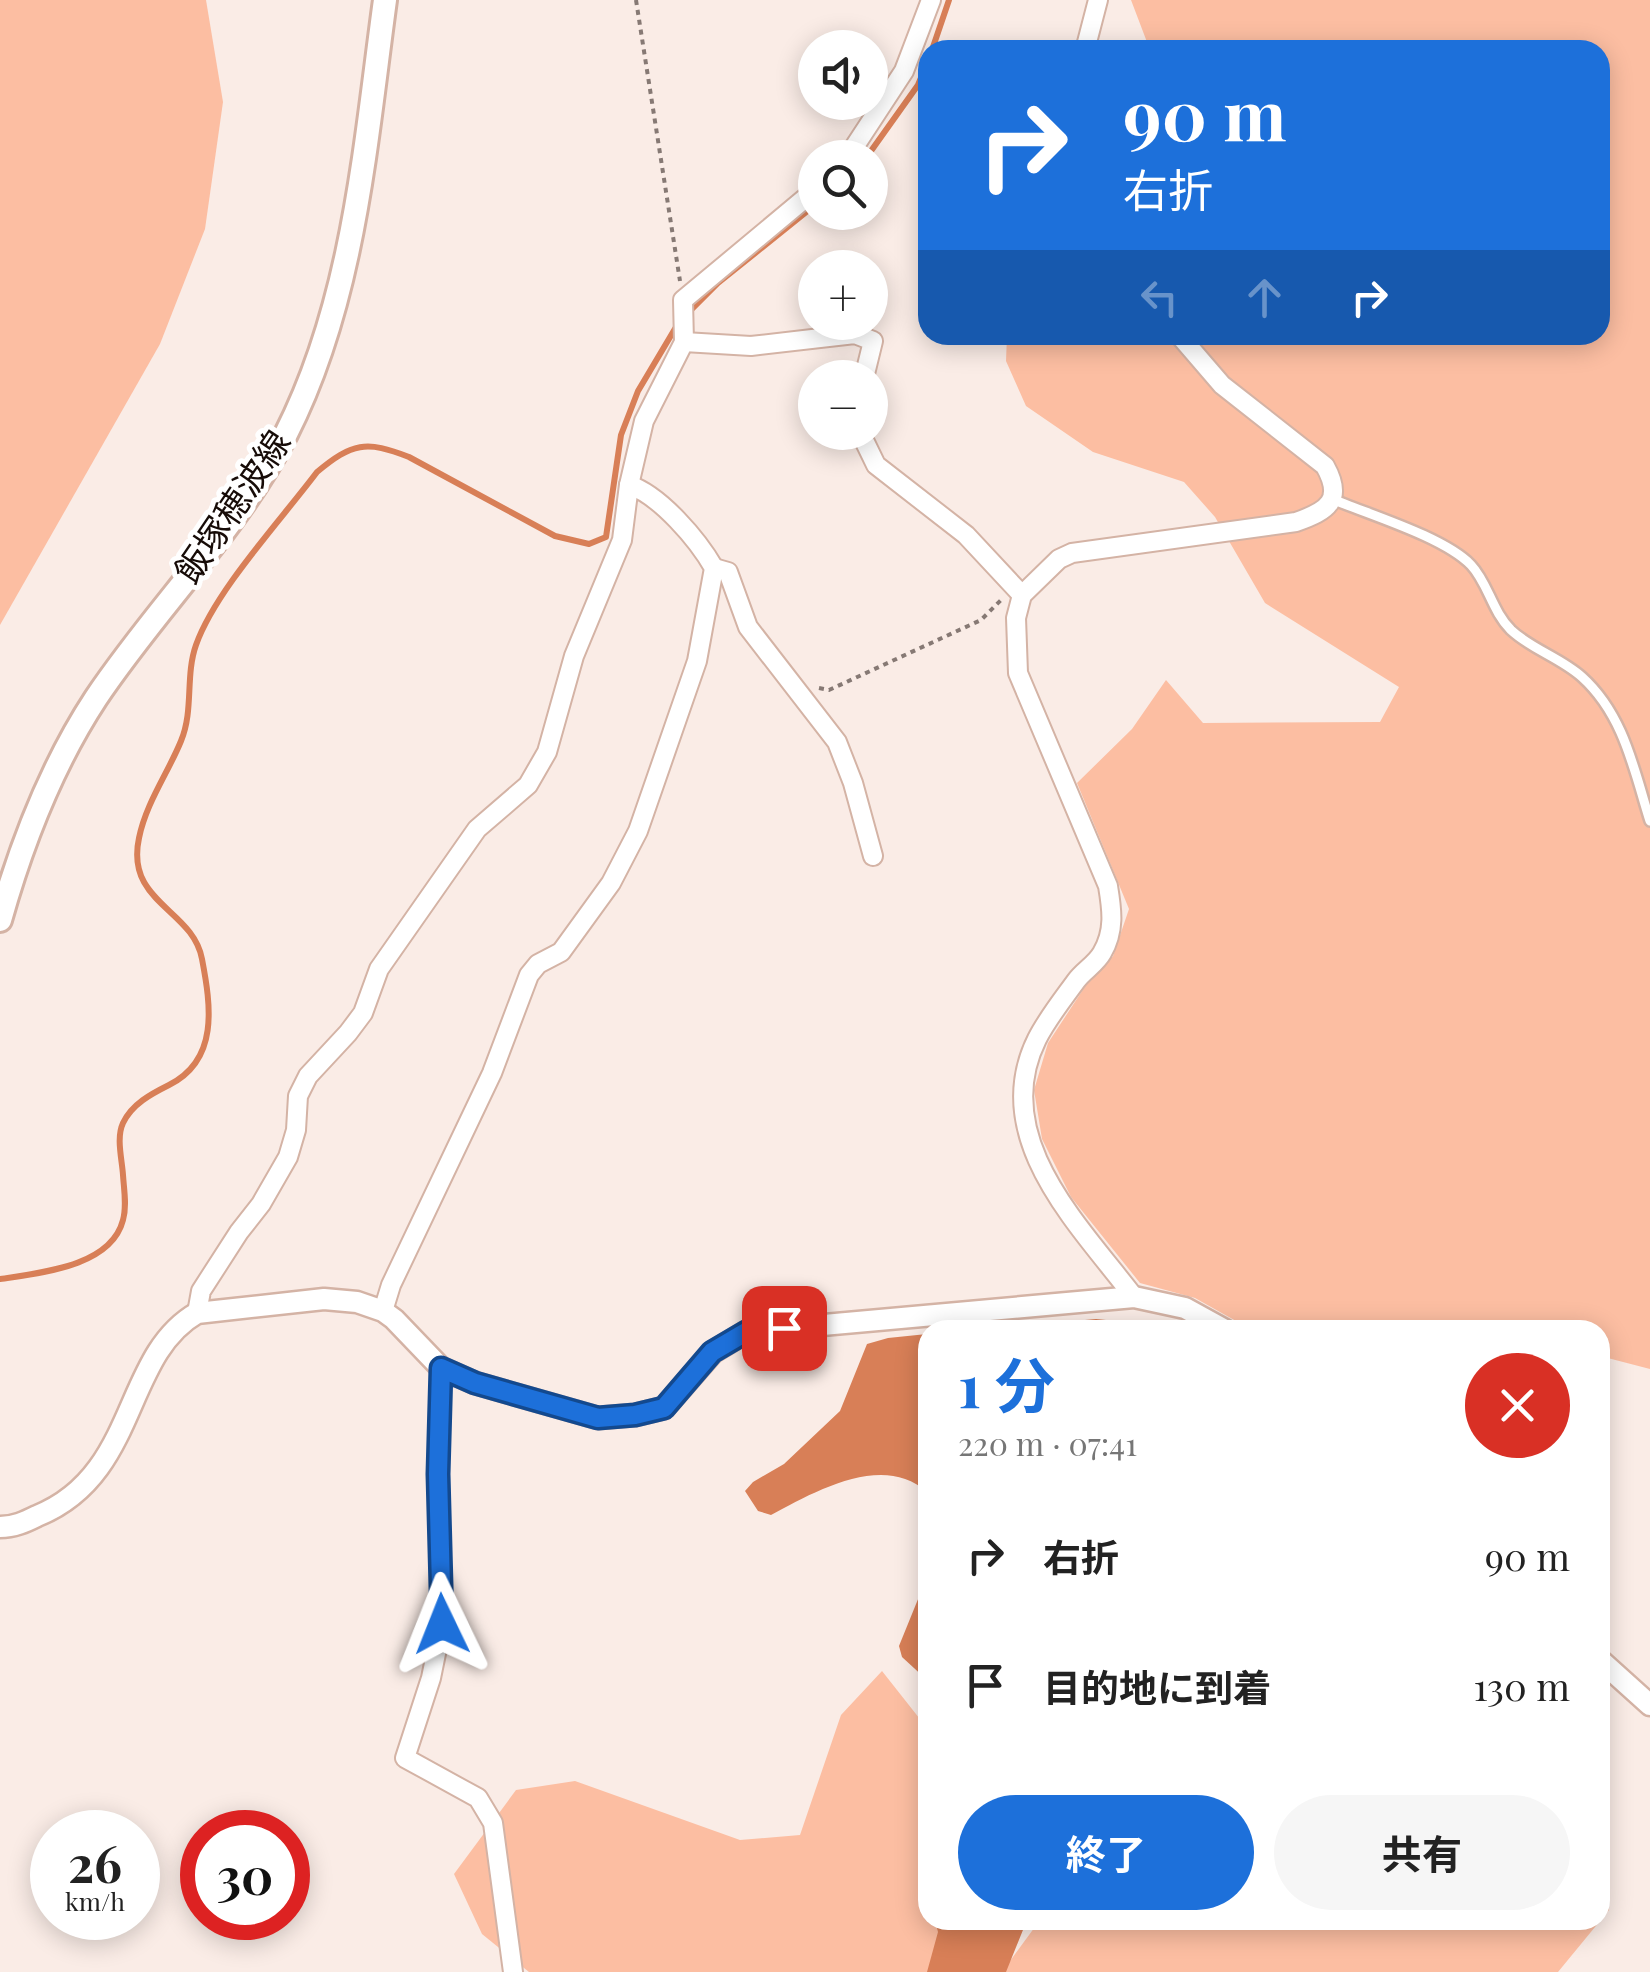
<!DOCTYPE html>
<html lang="ja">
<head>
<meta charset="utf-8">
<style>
  :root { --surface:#fff; --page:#f6f6f6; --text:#222; --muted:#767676; --accent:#1d70da }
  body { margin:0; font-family:"Playfair Display","Noto Sans JP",serif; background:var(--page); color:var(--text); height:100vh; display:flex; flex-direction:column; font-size:38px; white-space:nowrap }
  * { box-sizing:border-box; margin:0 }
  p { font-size:32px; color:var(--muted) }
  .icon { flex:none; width:55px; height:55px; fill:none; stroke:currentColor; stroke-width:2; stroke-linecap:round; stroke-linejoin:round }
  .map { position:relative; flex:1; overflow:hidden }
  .details { position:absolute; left:918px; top:1320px; width:692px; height:610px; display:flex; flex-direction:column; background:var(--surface); border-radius:30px; box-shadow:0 5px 25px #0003 }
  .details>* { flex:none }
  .hud { position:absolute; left:918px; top:40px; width:692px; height:305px; border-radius:30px; box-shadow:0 5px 25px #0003; background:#1d70da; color:#fff; overflow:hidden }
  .buttons { position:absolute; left:798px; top:30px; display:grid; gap:20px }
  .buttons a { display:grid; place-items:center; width:90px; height:90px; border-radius:50%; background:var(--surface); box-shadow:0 5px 25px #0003; font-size:50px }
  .speed { position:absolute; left:30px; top:1810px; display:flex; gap:20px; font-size:50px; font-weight:700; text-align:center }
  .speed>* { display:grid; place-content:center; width:130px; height:130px; border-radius:50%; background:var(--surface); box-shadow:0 5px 25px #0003; line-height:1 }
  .speed small { font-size:25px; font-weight:400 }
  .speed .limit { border:15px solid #d22; background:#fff; color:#111 }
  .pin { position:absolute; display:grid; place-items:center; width:85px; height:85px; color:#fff; margin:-42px; border-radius:20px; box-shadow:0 5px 15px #0006 }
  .me { position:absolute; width:110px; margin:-55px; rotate:358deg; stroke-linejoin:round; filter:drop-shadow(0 0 8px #0008) }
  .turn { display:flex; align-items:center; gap:35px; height:210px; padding:0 40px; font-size:45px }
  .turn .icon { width:130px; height:130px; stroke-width:2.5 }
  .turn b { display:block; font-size:70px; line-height:85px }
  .lanes { display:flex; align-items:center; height:95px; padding:0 40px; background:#0003; justify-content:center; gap:50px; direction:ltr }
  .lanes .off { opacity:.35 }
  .round { display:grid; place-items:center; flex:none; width:105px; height:105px; border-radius:52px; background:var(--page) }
  .summary { display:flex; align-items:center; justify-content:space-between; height:170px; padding:0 40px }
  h1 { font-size:60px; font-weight:700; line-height:75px; color:var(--accent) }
  .primary-button { display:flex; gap:20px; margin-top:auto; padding:20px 40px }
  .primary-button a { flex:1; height:115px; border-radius:60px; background:var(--accent); color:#fff; font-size:40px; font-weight:700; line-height:115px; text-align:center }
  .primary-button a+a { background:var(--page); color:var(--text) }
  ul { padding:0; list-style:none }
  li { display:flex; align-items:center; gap:30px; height:130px; padding:0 40px }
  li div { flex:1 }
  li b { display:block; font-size:38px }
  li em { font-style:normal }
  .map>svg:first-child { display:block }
</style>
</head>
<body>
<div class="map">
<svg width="1650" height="1972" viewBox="0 0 1650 1972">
  <rect width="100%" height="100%" fill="#faece6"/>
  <!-- green -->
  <g fill="#fcbea2">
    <polygon points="0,0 206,0 223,102 205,229 160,344 0,625"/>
    <polygon points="1131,0 1650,0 1650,1369 1600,1356 1600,1330 1252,1330 1195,1298 1140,1283 1071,1197 1042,1139 1034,1090 1048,1043 1086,985 1113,956 1129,909 1077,783 1132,729 1166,680 1203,723 1380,722 1399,687 1265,603 1215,517 1184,482 1093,452 1026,406 1006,361 1007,335 1600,335 1600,50 1150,50"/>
    <polygon points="882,1671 927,1728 928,1920 954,1920 954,1972 529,1972 482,1934 454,1874 516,1790 575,1781 740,1840 800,1835 841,1715"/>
    <polygon points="1600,1896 1609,1910 1558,1972 1002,1972 1040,1920 1600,1920"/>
  </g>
  <!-- water -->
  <g fill="#d87f57">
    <polygon points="1096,1319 1106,1320 1115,1330 973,1330"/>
    <path d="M927 1334V1492C883 1452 814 1492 771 1515L758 1511 745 1491 753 1482 784 1464 840 1411 867 1344 888 1338Z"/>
    <polygon points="927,1577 928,1680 927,1680 902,1657 899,1646"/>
    <polygon points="935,1920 1027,1920 1006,1972 927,1972 938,1932"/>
  </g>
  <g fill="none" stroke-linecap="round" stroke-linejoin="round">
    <!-- stream -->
    <g stroke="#d87f57" stroke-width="6">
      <polyline points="932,50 949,0"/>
      <polyline points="866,158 918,85 928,61"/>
      <polyline points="688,313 718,283 815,205"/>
      <path d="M0 1279C39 1273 111 1267 123 1220 127 1206 124 1190 123 1175 122 1159 116 1138 123 1123 132 1104 151 1094 169 1085 219 1060 211 1006 202 959 193 909 125 903 139 838 146 803 168 773 181 741 194 710 185 676 196 645 215 591 281 520 317 472 352 443 366 440 409 457L555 536 589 544 606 537 621 435 638 391 679 322"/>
    </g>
    <!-- service casing -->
    <g stroke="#d4b3a5" stroke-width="14">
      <path id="service" d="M1332 499C1370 515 1444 537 1471 565 1488 583 1492 611 1511 630 1531 649 1561 658 1582 677 1624 715 1634 770 1650 821"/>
    </g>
    <!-- minor casing -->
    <g stroke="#d4b3a5" stroke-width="22">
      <g id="minor">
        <polyline points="1085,50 1098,0"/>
        <polyline points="847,158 904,71 931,0"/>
        <polyline points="684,342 751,346 855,334 873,341 864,378"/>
        <polyline points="860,432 876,465 966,535 1022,595"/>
        <polyline points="714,568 728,572 748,627 837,742 853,783 873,856"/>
        <path d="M1134 1297C1079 1225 988 1137 1037 1039 1047 1019 1063 999 1076 981 1083 971 1096 964 1102 953 1115 931 1112 910 1108 886L1018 673 1016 618 1022 595 1059 559 1072 553 1296 522C1328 511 1344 500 1325 466L1222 385 1179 335"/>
        <path d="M383 1311 391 1285 492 1073 529 975 538 964 561 952 611 883 638 831 697 661 714 568C698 540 660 495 629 485"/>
        <polyline points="197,1313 201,1291 239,1232 261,1204 288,1157 296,1130 298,1096 308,1076 348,1033 363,1013 379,969 477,829 528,785 547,752 574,656 622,540 629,485 644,421 684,342 683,300 815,190"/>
        <polyline points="441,1368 438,1474 442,1624 431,1678 405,1758 478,1798 493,1823 513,1972"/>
      </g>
    </g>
    <!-- tertiary casing -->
    <g stroke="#d4b3a5" stroke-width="25">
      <g id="tertiary">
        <path d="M0 1527C14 1527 25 1522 37 1516 139 1475 122 1356 197 1313L324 1299 357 1302 383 1311 394 1319 441 1368 475 1383 598 1418 635 1415 664 1408 713 1352 746 1332 1134 1297 1185 1308 1225 1330"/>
        <polyline points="1600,1660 1650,1705"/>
      </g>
    </g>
    <!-- secondary casing -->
    <g stroke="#d4b3a5" stroke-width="28">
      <path id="secondary" d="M0 920C22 842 52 765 96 698 156 608 236 531 286 434 354 300 365 146 385 0"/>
    </g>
    <!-- path -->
    <g stroke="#867974" stroke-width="4" stroke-dasharray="5 5" stroke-linecap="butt">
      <polyline points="636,0 680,281"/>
      <polyline points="819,688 829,690 981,620 1001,600"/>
    </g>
    <!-- service -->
    <use href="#service" stroke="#fff" stroke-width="9"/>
    <!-- minor -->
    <use href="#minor" stroke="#fff" stroke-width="18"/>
    <!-- tertiary -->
    <use href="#tertiary" stroke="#fff" stroke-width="20"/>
    <!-- secondary -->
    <use href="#secondary" stroke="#fff" stroke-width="22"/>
  </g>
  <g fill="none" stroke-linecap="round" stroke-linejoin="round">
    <!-- route casing -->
    <g stroke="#13498e" stroke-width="25">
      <polyline id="route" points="442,1624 438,1474 441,1368 475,1383 598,1418 635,1415 664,1408 712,1352 746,1332 784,1328"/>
    </g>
    <!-- route -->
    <use href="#route" stroke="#1d70da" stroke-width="18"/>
  </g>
  <g text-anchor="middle" stroke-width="10" stroke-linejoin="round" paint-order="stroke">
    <!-- street labels -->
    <g font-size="35" fill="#170c08" stroke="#fff">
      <text transform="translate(233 507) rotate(-56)" y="12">飯塚穂波線</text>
    </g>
  </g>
</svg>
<div class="buttons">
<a><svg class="icon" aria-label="sound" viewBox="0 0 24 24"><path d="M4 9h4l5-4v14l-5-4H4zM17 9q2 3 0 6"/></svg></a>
<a><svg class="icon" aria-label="search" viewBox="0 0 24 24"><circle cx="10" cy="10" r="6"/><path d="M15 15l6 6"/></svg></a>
<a>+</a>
<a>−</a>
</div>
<div class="speed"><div>26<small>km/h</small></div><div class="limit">30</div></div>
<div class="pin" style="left:784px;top:1328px;background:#d93025"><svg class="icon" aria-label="arrive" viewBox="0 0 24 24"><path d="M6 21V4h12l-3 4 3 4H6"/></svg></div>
<svg class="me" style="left:442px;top:1624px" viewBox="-20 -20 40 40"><path d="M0-17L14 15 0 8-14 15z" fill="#1d70da" stroke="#fff" stroke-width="4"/></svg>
<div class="hud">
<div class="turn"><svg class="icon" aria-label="right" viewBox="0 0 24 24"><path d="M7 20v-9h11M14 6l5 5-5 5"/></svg><div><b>90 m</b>右折</div></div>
<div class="lanes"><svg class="icon off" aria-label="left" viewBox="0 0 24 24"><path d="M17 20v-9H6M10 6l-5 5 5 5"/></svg><svg class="icon off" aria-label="ahead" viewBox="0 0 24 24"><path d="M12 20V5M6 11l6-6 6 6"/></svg><svg class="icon" aria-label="right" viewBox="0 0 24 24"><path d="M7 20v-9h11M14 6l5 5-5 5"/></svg></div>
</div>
<section class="details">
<div class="summary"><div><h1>1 分</h1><p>220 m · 07:41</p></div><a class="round" style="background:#d93025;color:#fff"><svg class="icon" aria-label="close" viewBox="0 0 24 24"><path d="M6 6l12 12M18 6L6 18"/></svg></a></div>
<ul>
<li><svg class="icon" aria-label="right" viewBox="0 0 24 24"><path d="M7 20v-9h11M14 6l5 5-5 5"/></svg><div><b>右折</b></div><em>90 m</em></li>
<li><svg class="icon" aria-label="arrive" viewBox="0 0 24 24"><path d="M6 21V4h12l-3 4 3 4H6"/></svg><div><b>目的地に到着</b></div><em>130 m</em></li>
</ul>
<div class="primary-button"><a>終了</a><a>共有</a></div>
</section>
</div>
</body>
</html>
